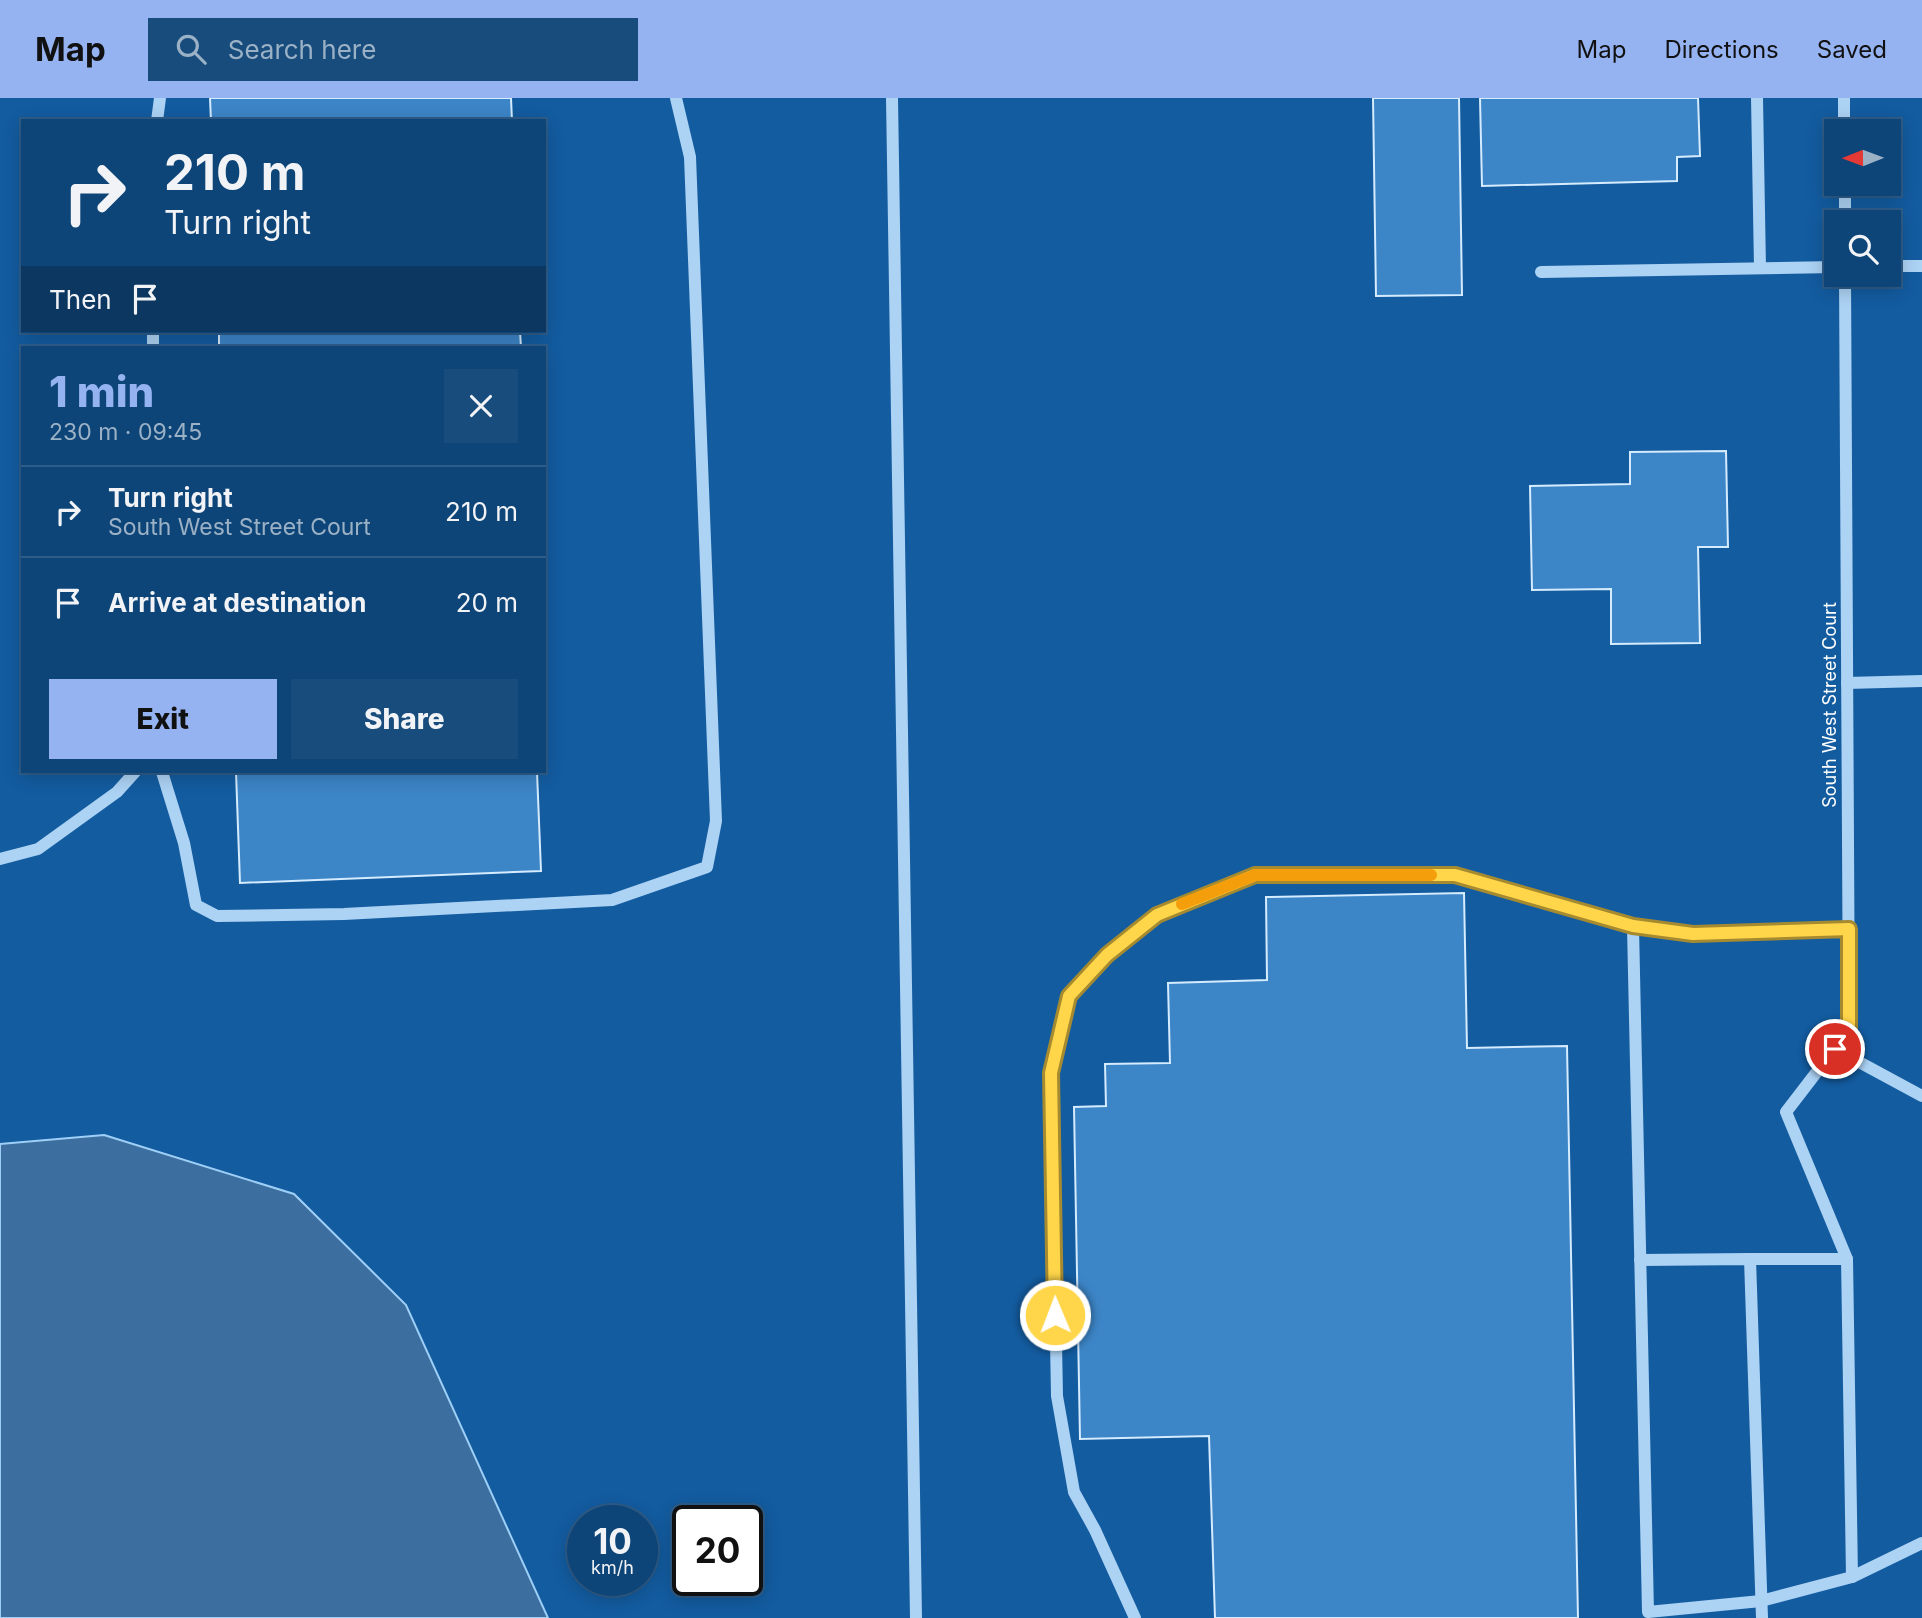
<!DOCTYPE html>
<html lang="en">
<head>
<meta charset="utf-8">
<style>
  :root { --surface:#0e4578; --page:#174c7d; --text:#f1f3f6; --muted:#9bb1c6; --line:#2e5d8a; --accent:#95b2f1 }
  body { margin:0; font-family:Inter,sans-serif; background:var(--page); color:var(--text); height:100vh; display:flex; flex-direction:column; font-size:26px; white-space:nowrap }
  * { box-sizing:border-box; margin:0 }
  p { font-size:23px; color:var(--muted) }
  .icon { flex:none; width:38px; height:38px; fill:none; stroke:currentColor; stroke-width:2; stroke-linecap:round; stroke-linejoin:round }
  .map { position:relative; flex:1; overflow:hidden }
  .side { position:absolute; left:21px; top:248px; width:525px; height:427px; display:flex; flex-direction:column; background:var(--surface); border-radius:0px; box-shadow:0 4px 18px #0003,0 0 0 2px var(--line) }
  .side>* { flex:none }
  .banner { position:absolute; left:21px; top:21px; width:525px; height:214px; border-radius:0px; box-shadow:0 4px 18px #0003,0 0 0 2px var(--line); background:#0e4578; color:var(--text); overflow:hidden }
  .needle { width:46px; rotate:269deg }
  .tools { position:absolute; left:1824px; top:21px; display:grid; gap:14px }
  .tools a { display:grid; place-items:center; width:77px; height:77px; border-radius:0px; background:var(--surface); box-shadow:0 4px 18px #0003,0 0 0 2px var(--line); font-size:35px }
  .speed { position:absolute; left:567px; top:1407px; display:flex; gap:14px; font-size:35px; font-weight:700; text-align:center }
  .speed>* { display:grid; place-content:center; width:91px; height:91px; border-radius:50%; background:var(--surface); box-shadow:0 4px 18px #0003,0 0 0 2px var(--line); line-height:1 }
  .speed small { font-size:18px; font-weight:400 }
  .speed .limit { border:4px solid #111; border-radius:10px; background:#fff; color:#111 }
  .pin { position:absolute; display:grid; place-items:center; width:60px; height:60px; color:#fff; margin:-30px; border:4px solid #fff; border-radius:50%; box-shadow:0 2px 7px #0007 }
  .me { position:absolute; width:77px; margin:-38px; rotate:359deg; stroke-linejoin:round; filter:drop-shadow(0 0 5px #0008) }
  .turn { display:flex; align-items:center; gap:24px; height:147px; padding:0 28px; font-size:32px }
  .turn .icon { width:91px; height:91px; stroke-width:2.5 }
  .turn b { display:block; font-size:49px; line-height:60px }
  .then { display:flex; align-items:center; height:66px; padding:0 28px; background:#0003; gap:14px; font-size:26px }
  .round { display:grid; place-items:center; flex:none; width:74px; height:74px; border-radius:0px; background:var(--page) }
  .summary { display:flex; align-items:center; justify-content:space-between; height:119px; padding:0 28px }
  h1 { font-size:42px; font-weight:800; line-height:52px; color:var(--accent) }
  .button { display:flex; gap:14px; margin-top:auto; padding:14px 28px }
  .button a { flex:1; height:80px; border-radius:0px; background:var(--accent); color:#111; font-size:28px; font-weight:800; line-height:80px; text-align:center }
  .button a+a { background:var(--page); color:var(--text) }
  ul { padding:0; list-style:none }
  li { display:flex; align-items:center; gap:21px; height:91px; padding:0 28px; border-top:2px solid var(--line) }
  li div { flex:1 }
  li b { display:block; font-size:26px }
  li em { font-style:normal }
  header { display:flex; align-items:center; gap:42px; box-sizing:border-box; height:98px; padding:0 35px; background:var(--accent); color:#111 }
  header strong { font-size:33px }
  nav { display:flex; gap:38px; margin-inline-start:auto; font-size:24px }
  .search { width:490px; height:63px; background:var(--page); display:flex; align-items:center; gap:18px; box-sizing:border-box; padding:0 24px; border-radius:0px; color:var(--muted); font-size:26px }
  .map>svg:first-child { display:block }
</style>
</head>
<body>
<header>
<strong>Map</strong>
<div class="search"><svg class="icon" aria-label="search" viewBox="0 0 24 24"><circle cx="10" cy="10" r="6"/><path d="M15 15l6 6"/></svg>Search here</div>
<nav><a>Map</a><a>Directions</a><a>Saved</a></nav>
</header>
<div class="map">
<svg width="1922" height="1520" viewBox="0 0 1922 1520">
  <rect width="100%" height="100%" fill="#135ca0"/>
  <!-- water -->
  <polygon fill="#3c6f9f" stroke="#9ecff7" stroke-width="2" points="104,1037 294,1096 406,1207 548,1520 0,1520 0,1046"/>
  <!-- building -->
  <g fill="#3c85c7" stroke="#d5ebfe" stroke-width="2">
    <polygon points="210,0 511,0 512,23 211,23"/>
    <polygon points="1373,0 1459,0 1462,197 1376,198"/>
    <polygon points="1480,0 1698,0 1700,58 1677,59 1677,83 1482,88"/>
    <polygon points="219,233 520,233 521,250 219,250"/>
    <polygon points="1726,353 1728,449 1698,449 1700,545 1611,546 1611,491 1532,492 1530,388 1630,386 1630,354"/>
    <polygon points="236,674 537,674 541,773 240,785"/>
    <polygon points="1464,795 1467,950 1567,948 1578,1520 1215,1520 1209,1338 1080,1341 1074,1009 1106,1008 1105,966 1170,965 1168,885 1267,882 1266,799"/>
  </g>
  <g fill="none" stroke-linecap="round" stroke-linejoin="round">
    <!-- minor -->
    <g stroke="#acd2f4" stroke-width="12">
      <polyline points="892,0 916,1520"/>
      <polyline points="1757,0 1760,170"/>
      <polyline points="1844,0 1844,33"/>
      <polyline points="157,23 160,0"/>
      <polyline points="1845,86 1845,124"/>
      <polyline points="1888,168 1922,168"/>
      <polyline points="1541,174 1836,169"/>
      <polyline points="1845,177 1849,932 1786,1014 1847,1161 1852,1479 1761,1503 1648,1514 1633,829 1693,836 1849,831"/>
      <polyline points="153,233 153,250"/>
      <polyline points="1847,585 1922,583"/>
      <polyline points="162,674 184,745 196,807 217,818 344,816 612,802 707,769 716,723 690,59 676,0"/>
      <polyline points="0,761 38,751 117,694 135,674"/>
      <polyline points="1835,951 1922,998"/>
      <polyline points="1750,1161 1847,1161"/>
      <polyline points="1640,1162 1750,1161 1762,1520"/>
      <polyline points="1852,1479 1922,1445"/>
      <polyline points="1135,1520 1095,1432 1074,1394 1057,1298 1051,975 1069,898 1106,857 1157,817 1255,777 1455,777 1633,829"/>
    </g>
  </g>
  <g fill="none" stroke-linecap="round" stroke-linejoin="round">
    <!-- route casing -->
    <g stroke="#a68a30" stroke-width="18">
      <polyline id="route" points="1055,1217 1051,975 1069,898 1107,857 1157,817 1255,777 1455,777 1633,828 1693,836 1849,831 1849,932 1835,951"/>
    </g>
    <!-- route -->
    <use href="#route" stroke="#ffd54a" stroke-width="12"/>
    <!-- slow -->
    <polyline stroke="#f59e0b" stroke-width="12" points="1182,806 1255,777 1431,777"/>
  </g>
  <g text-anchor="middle" stroke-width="5" stroke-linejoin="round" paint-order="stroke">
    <!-- street labels -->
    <g font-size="18" fill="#fff" stroke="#135ca0">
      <text transform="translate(1830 607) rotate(-90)" y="6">South West Street Court</text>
    </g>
  </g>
</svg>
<div class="tools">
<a><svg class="needle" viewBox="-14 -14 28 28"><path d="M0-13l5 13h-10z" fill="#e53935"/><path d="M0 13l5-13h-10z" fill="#9bb1c6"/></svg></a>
<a><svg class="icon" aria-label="search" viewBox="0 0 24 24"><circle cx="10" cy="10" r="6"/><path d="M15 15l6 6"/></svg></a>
</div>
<div class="speed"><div>10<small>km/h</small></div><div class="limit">20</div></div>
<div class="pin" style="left:1835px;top:951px;background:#d93025"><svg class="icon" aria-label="arrive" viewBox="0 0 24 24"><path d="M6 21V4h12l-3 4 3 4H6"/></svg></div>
<svg class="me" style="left:1055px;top:1217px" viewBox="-20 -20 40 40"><circle r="17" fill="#ffd54a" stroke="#fff" stroke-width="3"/><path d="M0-11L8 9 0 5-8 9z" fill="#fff"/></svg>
<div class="banner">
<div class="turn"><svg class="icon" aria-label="right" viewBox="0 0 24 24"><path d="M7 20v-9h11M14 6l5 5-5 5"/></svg><div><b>210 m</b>Turn right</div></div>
<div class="then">Then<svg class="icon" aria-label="arrive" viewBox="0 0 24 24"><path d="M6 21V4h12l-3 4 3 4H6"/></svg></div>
</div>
<section class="side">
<div class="summary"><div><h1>1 min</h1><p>230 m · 09:45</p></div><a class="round"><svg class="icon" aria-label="close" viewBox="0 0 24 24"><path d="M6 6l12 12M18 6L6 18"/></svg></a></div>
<ul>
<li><svg class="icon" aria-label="right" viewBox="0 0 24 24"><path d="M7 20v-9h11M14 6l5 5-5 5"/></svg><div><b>Turn right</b><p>South West Street Court</p></div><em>210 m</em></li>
<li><svg class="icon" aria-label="arrive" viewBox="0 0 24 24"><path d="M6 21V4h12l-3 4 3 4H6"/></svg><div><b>Arrive at destination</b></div><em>20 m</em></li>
</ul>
<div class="button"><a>Exit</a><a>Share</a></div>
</section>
</div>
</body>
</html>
